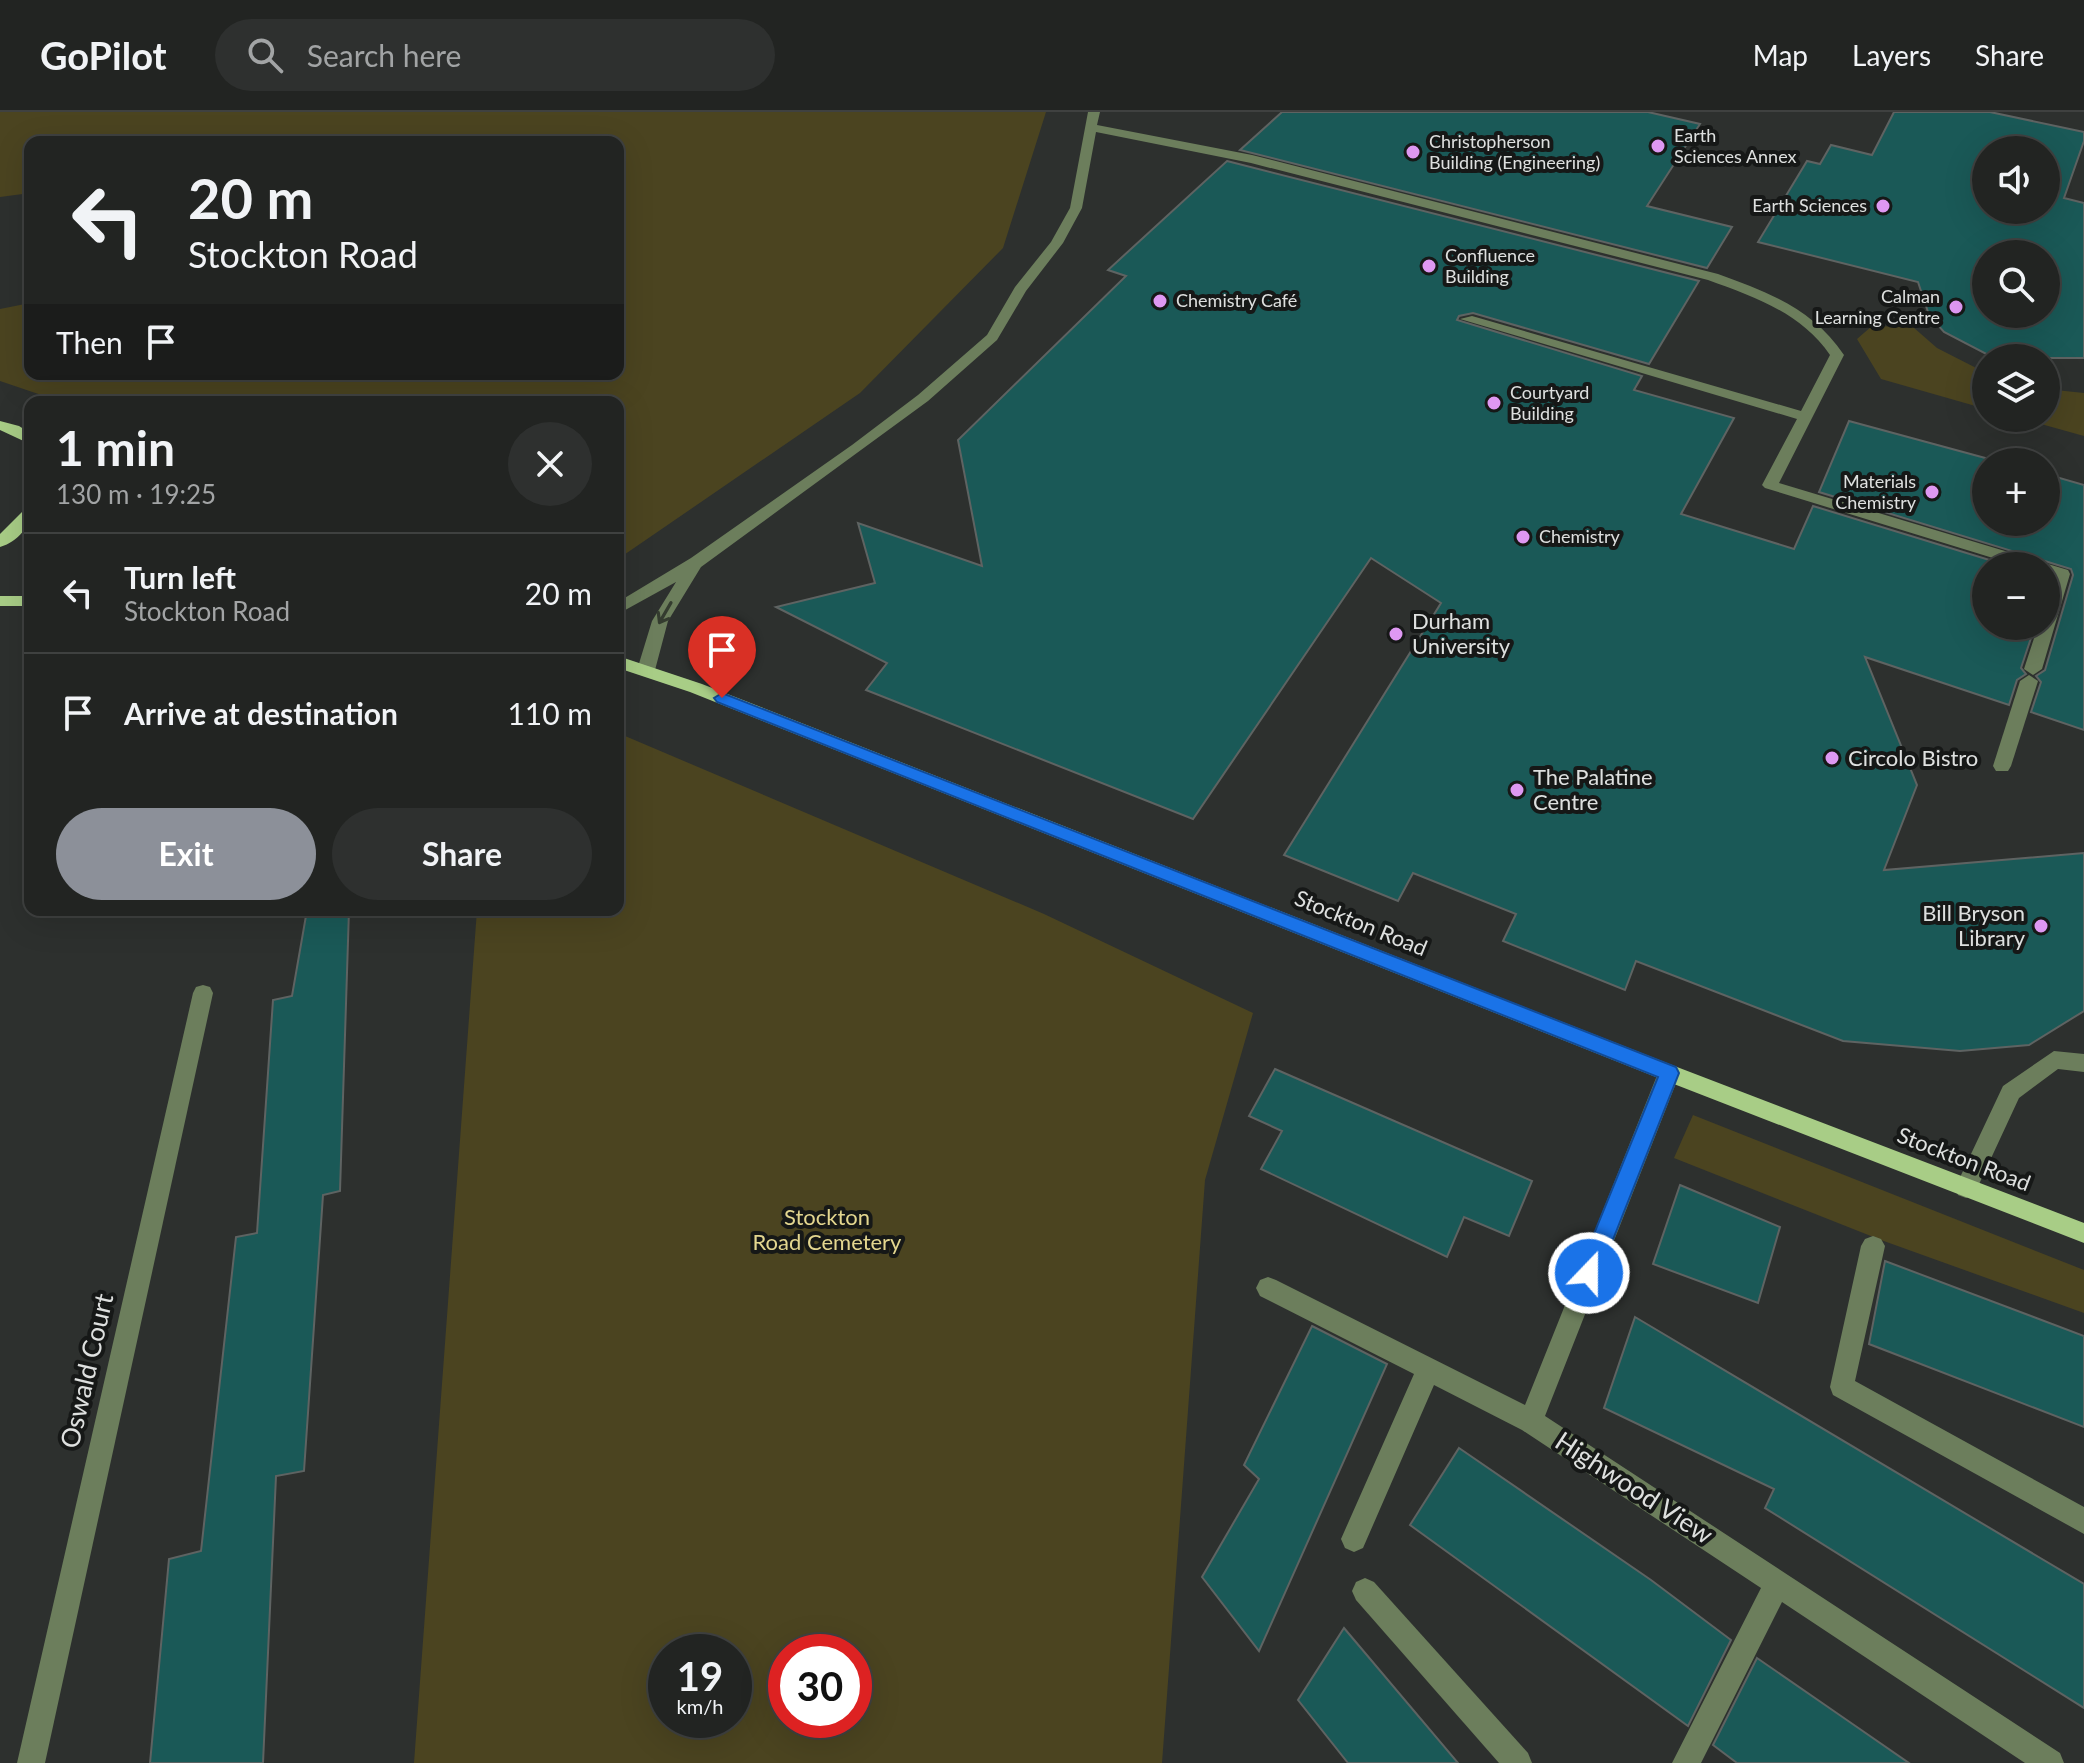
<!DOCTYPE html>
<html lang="en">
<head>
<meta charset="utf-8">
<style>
  :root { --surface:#222422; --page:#2e302f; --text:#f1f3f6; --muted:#a2a4a5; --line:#3f4140; --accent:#8c9099 }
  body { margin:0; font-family:Lato,sans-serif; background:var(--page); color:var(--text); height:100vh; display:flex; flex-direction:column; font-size:30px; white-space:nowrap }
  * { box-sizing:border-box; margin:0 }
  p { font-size:26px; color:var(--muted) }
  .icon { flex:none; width:44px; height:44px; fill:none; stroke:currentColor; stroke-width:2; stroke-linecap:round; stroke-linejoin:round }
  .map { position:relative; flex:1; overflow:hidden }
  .sheet { position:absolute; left:24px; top:284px; width:600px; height:520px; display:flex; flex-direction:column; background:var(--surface); border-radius:16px; box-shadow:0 8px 32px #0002,0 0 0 2px var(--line) }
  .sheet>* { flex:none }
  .banner { position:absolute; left:24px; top:24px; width:600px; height:244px; border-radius:16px; box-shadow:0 8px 32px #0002,0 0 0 2px var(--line); background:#222422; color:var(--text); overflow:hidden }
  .controls { position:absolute; left:1972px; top:24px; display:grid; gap:16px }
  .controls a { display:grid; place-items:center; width:88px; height:88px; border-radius:50%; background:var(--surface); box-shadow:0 8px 32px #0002,0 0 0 2px var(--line); font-size:40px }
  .speed { position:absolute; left:648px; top:1522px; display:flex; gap:16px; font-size:40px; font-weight:700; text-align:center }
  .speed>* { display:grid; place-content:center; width:104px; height:104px; border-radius:50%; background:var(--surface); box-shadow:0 8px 32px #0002,0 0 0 2px var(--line); line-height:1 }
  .speed small { font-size:20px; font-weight:400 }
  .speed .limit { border:12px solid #d22; background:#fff; color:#111 }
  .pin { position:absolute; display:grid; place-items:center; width:68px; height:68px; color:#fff; margin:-82px -34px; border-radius:50% 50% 50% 0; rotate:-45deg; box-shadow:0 0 8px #0007 }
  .pin .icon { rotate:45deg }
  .me { position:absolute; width:88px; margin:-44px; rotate:22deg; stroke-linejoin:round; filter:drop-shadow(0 0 6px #0008) }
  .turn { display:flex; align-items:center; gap:28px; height:168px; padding:0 32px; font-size:36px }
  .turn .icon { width:104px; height:104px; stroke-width:2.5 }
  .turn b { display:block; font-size:56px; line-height:68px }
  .then { display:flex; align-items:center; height:76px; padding:0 32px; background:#0003; gap:16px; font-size:30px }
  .round { display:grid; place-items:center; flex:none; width:84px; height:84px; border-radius:42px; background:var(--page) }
  .head { display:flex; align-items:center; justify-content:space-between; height:136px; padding:0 32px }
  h1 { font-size:48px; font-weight:700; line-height:60px }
  .cta { display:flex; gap:16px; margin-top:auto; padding:16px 32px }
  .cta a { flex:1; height:92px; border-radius:48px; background:var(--accent); color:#fff; font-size:32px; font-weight:700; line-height:92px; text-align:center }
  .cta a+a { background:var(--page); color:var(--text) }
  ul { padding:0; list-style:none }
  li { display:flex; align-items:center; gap:24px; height:120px; padding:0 32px; border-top:2px solid var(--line) }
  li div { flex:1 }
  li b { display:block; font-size:30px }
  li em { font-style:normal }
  header { display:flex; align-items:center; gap:48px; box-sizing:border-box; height:112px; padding:0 40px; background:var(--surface); border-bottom:2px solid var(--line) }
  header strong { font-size:38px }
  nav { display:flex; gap:44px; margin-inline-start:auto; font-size:28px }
  .search { width:560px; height:72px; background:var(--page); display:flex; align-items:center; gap:20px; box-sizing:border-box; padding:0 28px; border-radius:44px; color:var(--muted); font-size:30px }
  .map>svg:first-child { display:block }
</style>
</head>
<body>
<header>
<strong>GoPilot</strong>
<div class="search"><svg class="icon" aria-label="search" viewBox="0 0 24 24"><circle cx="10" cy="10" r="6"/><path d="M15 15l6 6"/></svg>Search here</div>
<nav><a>Map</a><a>Layers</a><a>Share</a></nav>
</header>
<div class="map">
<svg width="2084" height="1651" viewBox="0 0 2084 1651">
  <rect width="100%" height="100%" fill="#2d302e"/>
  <!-- green -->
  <g fill="#4b4420" fill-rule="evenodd">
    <polygon points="0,0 1046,0 1003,136 860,281 618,447 618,290 62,290 0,269 0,197 30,191 30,262 618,262 618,30 30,30 30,81 0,85"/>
    <polygon points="1872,214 1913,215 1937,236 1986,261 1986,297 1881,267 1857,227"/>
    <polygon points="2046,277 2084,281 2084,324 2020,306 2046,306"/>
    <path d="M618 621 1044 802 1253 901 1205 1068 1162 1651H414L477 798H618ZM666 1540H734V1608H666ZM786 1540H854V1608H786Z"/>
    <polygon points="1693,1003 2084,1158 2084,1201 1881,1128 1674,1046"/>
  </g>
  <!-- building -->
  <g fill="#1a5957" stroke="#5e6362" stroke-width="2" fill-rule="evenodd">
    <polygon points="1282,0 1648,0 1700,12 1647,94 1732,115 1707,156 1240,38"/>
    <path d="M1894 0H1990L2084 20V29L2064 86 2084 91V246H1994L1944 220 1929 203 1918 170 1758 130 1807 49 1820 52 1831 33 1872 43ZM1986 38H2046V98H1986ZM1986 142H2046V202H1986Z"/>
    <polygon points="1227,49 1699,169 1649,252 1473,201 1459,204 1457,208 1642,264 1634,278 1734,306 1681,402 1794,437 1813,394 2009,454 1986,454 1986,514 2035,514 2021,556 2026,562 2017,568 2009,593 1865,545 1917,673 1884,758 2084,741 2084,899 2029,933 1960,939 1843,929 1636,849 1625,878 1503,829 1516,802 1413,761 1398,789 1284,743 1441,491 1371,446 1193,707 866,578 887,551 776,495 875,471 858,411 982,454 958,328 1126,164 1108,158"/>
    <polygon points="1849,309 2000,350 1986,350 1986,410 2046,410 2046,362 2084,373 2084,618 2031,600 2041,570 2036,564 2045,558 2073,463 2071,457 1819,380"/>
    <polygon points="307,798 349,798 340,1079 323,1083 304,1359 276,1364 263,1651 150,1651 169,1447 201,1439 236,1125 257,1121 273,888 292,884"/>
    <polygon points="1275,957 1532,1069 1509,1124 1464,1105 1447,1145 1261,1057 1282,1019 1249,1004"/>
    <polygon points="1680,1073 1780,1115 1758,1191 1653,1152"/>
    <polygon points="1885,1149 2084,1224 2084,1315 1869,1232"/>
    <polygon points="1635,1205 2084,1472 2084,1596 1765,1396 1774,1377 1604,1296"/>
    <polygon points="1312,1214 1387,1252 1259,1539 1202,1465 1259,1367 1244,1353"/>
    <polygon points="1459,1336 1651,1468 1731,1528 1688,1614 1410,1413"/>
    <polygon points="1344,1516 1458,1651 1348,1651 1298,1588"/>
    <polygon points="1757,1546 1841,1604 1909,1651 1737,1651 1713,1633"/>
  </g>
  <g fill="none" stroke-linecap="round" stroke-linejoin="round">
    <!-- minor -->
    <g fill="#6c7e5c" fill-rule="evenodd">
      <path d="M1088 0H1100L1097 13 1252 43 1718 162C1768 180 1813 197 1844 243L1779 371 2068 458 2070 462 2042 557 2033 563 2024 557 2038 514H2046V487L2053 465 2046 462V454H2019L1765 376 1762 373 1797 307 1460 207 1472 204 1801 299 1830 243C1801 201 1755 185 1708 168L1251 51 1096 20 1082 96 1063 131 1026 179 997 228 928 289 701 455 668 509 655 558 646 564 640 562 637 558 652 509 676 470 618 502V490L691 446 852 333 918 283 987 223 1015 175 1051 130 1070 96Z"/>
      <polygon points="2029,563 2038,569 2011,654 2008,659 1996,659 1993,654 2020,569"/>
      <polygon points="203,873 210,875 213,881 45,1651 17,1651 193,881 196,875"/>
      <polygon points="2054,939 2084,942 2084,960 2058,957 2019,986 1974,1083 1966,1086 1958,1083 1955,1076 2003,974"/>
      <polygon points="1669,952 1677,955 1680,961 1545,1304 2060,1641 2064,1651 2025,1651 1782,1490 1701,1651 1672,1651 1761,1476 1522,1318 1434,1273 1363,1436 1354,1440 1345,1436 1341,1427 1414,1262 1260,1184 1256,1176 1260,1168 1268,1165 1276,1168 1525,1293 1658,961 1661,955"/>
      <polygon points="1873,1124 1881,1127 1885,1134 1855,1269 2084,1395 2084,1422 1833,1283 1830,1275 1861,1134 1865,1127"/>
      <polygon points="1365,1466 1374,1470 1528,1641 1532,1651 1499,1651 1356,1488 1352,1479 1356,1470"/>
    </g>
    <!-- major -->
    <g fill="#a8cd86" fill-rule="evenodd">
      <polygon points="0,309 19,314 30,321 30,332 0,318"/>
      <path d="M30 396C30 415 19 429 0 435V422L24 398Z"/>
      <rect x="0" y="484" width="30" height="10"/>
      <polygon points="618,544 702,572 1677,955 2084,1111 2084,1131 1661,967 690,580 618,556"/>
    </g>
  </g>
  <!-- one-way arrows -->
  <defs><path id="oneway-shaft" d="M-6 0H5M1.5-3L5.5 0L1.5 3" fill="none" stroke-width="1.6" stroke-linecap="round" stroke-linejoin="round" transform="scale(2)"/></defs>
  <use stroke="#343c2f" href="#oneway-shaft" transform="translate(665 501) rotate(120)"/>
  <!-- route -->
  <polygon fill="#1a73e8" stroke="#114b97" stroke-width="2" points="722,581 1676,955 1679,961 1597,1168 1589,1171 1581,1168 1578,1161 1658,965 717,590 714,586"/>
  <!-- markers -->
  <g fill="#de98f2" stroke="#161817" stroke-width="3">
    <circle cx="1658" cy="34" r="8"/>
    <circle cx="1413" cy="40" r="8"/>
    <circle cx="1883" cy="94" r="8"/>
    <circle cx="1429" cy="154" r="8"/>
    <circle cx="1160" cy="189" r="8"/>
    <circle cx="1956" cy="195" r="8"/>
    <circle cx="1494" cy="291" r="8"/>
    <circle cx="1932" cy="380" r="8"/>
    <circle cx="1523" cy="425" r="8"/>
    <circle cx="1396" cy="522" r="8"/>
    <circle cx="1832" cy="646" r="8"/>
    <circle cx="1517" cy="678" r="8"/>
    <circle cx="2041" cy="814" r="8"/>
  </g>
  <g text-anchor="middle" stroke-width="8" stroke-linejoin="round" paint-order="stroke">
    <!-- far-poi labels -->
    <g font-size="18" fill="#dee0df" stroke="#161817" text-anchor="start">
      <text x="1674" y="30">Earth<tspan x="1674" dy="21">Sciences Annex</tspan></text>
      <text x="1429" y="36">Christopherson<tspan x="1429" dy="21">Building (Engineering)</tspan></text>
      <text x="1867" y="100" text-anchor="end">Earth Sciences</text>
      <text x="1445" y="150">Confluence<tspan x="1445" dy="21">Building</tspan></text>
      <text x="1940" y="191" text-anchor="end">Calman<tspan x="1940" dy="21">Learning Centre</tspan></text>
      <text x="1176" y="195">Chemistry Café</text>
      <text x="1510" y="287">Courtyard<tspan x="1510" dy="21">Building</tspan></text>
      <text x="1916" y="376" text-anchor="end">Materials<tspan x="1916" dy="21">Chemistry</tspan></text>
      <text x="1539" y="431">Chemistry</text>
    </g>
    <!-- poi labels -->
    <g font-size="22" fill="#dee0df" stroke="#161817" text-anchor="start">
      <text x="1412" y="517">Durham<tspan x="1412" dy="25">University</tspan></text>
      <text x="1848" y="654">Circolo Bistro</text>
      <text x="1533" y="673">The Palatine<tspan x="1533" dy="25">Centre</tspan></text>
      <text x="2025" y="809" text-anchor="end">Bill Bryson<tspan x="2025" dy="25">Library</tspan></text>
    </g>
    <!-- street labels -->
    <g font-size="22" fill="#dee0df" stroke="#161817">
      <text transform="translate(1361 811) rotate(22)" y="8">Stockton Road</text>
      <text transform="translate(1964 1047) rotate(21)" y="8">Stockton Road</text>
    </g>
    <!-- park labels -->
    <g font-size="22" fill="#e3d68f" stroke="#161817">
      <text x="827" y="1113">Stockton<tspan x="827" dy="25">Road Cemetery</tspan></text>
    </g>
    <!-- near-street labels -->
    <g font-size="26" fill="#dee0df" stroke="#161817">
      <text transform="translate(87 1259) rotate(-77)" y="9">Oswald Court</text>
      <text transform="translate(1634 1376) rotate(33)" y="9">Highwood View</text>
    </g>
  </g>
</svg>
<div class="controls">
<a><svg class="icon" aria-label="sound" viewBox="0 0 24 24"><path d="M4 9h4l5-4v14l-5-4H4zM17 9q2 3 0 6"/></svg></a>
<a><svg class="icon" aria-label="search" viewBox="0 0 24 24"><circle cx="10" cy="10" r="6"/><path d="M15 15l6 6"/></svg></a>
<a><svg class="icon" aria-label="layers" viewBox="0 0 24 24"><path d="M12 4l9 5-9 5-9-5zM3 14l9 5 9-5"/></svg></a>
<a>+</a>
<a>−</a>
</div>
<div class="speed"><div>19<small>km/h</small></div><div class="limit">30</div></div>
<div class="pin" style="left:722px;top:586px;background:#d93025"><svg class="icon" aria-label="arrive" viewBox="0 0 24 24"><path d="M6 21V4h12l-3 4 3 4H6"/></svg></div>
<svg class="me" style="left:1589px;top:1161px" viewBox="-20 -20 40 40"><circle r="17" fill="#1a73e8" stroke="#fff" stroke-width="3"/><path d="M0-11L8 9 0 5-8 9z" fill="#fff"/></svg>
<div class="banner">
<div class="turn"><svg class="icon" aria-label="left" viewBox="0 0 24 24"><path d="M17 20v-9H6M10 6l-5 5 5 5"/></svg><div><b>20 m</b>Stockton Road</div></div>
<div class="then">Then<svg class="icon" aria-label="arrive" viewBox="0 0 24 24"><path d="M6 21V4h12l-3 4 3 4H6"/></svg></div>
</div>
<section class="sheet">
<div class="head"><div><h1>1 min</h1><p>130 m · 19:25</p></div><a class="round"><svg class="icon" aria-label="close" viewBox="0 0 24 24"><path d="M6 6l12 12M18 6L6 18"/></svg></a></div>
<ul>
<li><svg class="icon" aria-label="left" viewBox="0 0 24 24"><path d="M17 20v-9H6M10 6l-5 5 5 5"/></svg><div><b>Turn left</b><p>Stockton Road</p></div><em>20 m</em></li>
<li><svg class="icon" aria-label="arrive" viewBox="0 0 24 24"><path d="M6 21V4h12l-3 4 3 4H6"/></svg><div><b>Arrive at destination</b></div><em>110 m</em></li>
</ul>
<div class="cta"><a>Exit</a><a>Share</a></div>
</section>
</div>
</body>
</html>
